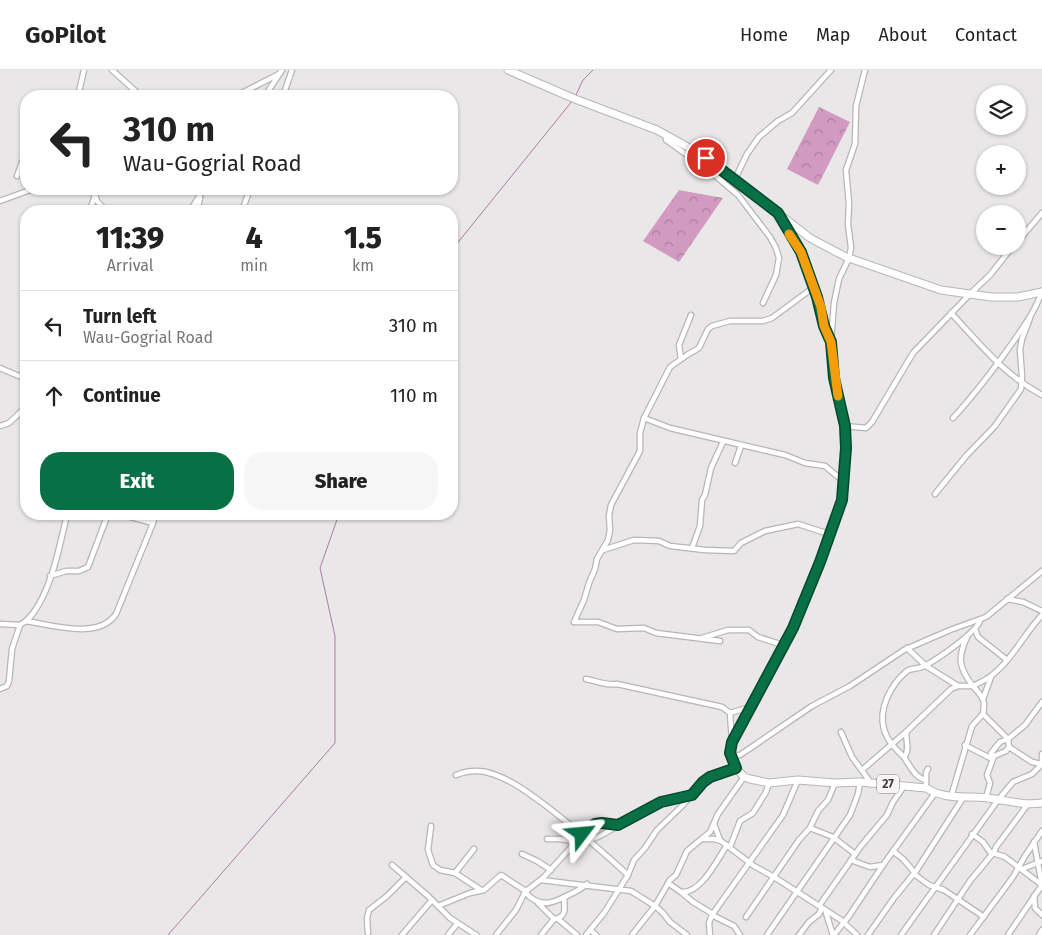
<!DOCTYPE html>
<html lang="en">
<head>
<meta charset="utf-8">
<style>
  :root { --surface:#fff; --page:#f6f6f6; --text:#222; --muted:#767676; --line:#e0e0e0; --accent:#096f45 }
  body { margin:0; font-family:"Fira Sans",sans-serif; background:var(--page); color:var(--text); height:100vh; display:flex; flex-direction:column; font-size:19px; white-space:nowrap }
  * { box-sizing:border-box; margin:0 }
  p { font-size:16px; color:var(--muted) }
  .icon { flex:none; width:28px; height:28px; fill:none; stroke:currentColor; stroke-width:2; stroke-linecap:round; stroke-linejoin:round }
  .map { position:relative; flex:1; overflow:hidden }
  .drawer { position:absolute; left:20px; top:135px; width:438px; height:315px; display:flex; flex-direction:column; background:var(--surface); border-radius:20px; box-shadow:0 1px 4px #0004 }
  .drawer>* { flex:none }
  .banner { position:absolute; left:20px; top:20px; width:438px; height:105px; border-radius:20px; box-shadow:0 1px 4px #0004; background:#fff; color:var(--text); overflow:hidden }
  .tools { position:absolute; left:976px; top:15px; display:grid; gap:10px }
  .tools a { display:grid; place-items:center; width:50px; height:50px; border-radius:50%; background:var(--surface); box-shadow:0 1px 4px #0004; font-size:25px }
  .pin { position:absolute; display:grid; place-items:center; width:42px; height:42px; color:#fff; margin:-21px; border:2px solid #fff; border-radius:50%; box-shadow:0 1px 5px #0007 }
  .me { position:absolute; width:55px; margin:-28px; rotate:61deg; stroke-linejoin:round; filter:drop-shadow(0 0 4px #0008) }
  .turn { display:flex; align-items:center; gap:18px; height:105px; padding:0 20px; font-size:22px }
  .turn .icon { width:65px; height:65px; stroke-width:2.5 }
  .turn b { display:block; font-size:35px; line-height:42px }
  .eta { display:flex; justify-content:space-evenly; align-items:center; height:85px; text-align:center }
  .eta b { font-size:30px; font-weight:800; line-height:35px }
  .cta { display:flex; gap:10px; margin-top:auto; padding:10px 20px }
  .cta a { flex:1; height:58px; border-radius:20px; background:var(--accent); color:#fff; font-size:20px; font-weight:800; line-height:58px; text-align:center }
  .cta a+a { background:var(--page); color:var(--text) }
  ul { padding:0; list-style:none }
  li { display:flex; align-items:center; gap:15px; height:70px; padding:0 20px; border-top:1px solid var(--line) }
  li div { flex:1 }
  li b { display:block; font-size:19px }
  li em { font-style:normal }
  header { display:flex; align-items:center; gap:30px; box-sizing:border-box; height:70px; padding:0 25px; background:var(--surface); border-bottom:1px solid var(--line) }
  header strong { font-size:24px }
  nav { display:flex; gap:28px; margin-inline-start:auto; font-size:18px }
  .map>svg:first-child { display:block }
</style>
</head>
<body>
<header>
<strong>GoPilot</strong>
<nav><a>Home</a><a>Map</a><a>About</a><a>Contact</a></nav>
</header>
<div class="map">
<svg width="1042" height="865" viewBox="0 0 1042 865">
  <defs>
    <pattern id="forest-crowns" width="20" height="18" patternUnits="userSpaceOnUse" patternTransform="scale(1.25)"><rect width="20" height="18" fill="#d39ac1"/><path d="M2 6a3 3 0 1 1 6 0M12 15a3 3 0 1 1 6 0" fill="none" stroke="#ac7f9e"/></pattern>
  </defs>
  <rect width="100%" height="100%" fill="#eae7e9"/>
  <!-- forest -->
  <g fill="url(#forest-crowns)">
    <polygon points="819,37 850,52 818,115 787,99"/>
    <polygon points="679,120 723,128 679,192 643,171"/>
  </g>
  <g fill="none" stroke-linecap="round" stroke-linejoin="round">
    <!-- stream -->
    <g stroke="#b179a0" stroke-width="1">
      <polyline points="575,27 583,10 593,0"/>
      <polyline points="451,181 573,30"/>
      <polyline points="168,865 335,673 335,566 320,498 339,444"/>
    </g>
    <!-- minor casing -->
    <g stroke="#b9b5b7" stroke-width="7">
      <g id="minor">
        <polyline points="112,0 141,26"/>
        <polyline points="78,26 84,0"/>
        <polyline points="236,26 279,4"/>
        <polyline points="265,26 282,0"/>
        <polyline points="283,26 292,0"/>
        <polyline points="666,64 666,70 711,102 738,125 770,167 776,178 779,188 776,205 763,233"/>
        <polyline points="17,106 22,92 26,88"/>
        <polyline points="735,109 747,84 759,67 778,51 792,43 831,0"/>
        <polyline points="95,124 97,131 106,141"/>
        <polyline points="0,131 33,119"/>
        <polyline points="89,141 94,129 95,119"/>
        <polyline points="190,141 204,119"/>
        <polyline points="197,141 200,128"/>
        <polyline points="242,141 250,119"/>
        <polyline points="1018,171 1042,143"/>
        <path d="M951 243C981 275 1003 304 1042 325"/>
        <polyline points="831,270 834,233 839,209 849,188 851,178 848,154 849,134 846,100 855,74 856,36 865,0"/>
        <polyline points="681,289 679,275 691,245"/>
        <polyline points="0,298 26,309"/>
        <polyline points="644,348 670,358 785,385 805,393 825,396 843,411"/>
        <path d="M953 348C975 324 994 299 1013 272 1024 256 1036 240 1042 221"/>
        <polyline points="0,356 9,353 26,337"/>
        <polyline points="845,356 866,358 872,352 913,283 970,224 990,205 1013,176"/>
        <polyline points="735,393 741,376"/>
        <polyline points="935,424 966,386 995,356 1021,319 1022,306 1020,280 1022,269 1030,248"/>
        <polyline points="120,444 153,453"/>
        <polyline points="692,478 700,456 702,430 705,425 711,398 723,372"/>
        <polyline points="603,480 634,470 659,471 670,476 705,480 734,481 741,473 765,461 798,454 829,464"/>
        <polyline points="50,506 66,501 79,501 88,497 108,444"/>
        <polyline points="1007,529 1023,532 1042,541"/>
        <path d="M26 551C50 529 60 475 67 444"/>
        <path d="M0 554 20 555 26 551C52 555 99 570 116 544L153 453 155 444"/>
        <polyline points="975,559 978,567 1007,590"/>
        <path d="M967 567C957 588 959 598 973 616 979 613 986 610 991 606 1012 590 1024 564 1042 545"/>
        <polyline points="702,568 728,560 749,560 758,567 783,575"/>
        <polyline points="720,571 656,563 644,558 617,559 598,552 574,552 584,530 589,513 595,499 597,489 608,470 610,460 609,446 611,435 640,381 640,363 644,348 670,297 687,285 699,278 708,259 712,256 730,251 763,251 772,248 814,217"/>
        <path d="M586 609C597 611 607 616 617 614L722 637 730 643 732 671"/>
        <path d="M958 616H973C982 627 986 629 983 644L1008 669 1009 677 1032 692 1042 694"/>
        <polyline points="0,619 7,616 9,611 12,579 20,555"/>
        <polyline points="983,629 991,607"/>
        <polyline points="730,643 750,637"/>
        <polyline points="841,662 852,687 871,713"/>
        <path d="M906 662C906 670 910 681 904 687 910 696 915 708 926 710"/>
        <polyline points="965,675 992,689 991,683 1000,672 1008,669 1025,655 1042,632"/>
        <polyline points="1042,684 1042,694"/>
        <polyline points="731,686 740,685 812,636 850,616 904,580 950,560 986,547 1042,501"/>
        <path d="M904 687C896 679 887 671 884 659 878 639 891 614 907 601 911 598 919 599 924 596 937 590 975 563 980 551"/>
        <polyline points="862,700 906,662 951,619 958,616 926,596 907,578"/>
        <path d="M456 705C466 701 476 700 486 702 510 708 530 724 549 738 576 759 602 781 628 805"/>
        <polyline points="926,718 926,703 928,699"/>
        <polyline points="951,727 972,656 983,644"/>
        <polyline points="986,728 990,713 987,705 994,686 1006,681 1009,677"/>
        <polyline points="714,754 720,770"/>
        <polyline points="431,756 428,780 433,795 440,800 455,803 481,820"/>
        <polyline points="810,758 833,767 855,784"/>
        <path d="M582 764C596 751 600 753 618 755"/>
        <polyline points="972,764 983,772 990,782 1005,787 1042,815"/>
        <polyline points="547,769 560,769 578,772"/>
        <polyline points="703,769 714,769 721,771 754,796 774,807 841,850 857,865"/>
        <polyline points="730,777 740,751 753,743 766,722 769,713"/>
        <polyline points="893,781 903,789 915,803"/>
        <polyline points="522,784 537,791 551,800"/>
        <polyline points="851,790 870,797 883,795"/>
        <polyline points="392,795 428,826 450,848 476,865"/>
        <polyline points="1022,799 1042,791"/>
        <polyline points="455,803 474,779"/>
        <polyline points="914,804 929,815 944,820 984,847"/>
        <polyline points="541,810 631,821 655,836 663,843 670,852 687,865"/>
        <path d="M668 813 681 822C701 824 717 790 727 775"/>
        <path d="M525 822C530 828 537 833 546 833 555 833 580 820 587 814"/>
        <polyline points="681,822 693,832 713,844"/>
        <polyline points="1034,826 1035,838 1042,845"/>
        <polyline points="538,833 554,849 541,865"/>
        <polyline points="438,836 470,823 484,820 501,805 524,820 527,820"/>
        <polyline points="819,836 861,776 887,745 893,732 904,716"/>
        <polyline points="826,843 833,865"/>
        <polyline points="712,845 734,856 740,865"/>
        <polyline points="746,847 799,770 810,758 818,741 828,730 835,713"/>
        <path d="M554 849C568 847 564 837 564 827"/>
        <polyline points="558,849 577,865"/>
        <polyline points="590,860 596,865"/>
        <polyline points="368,863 367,848 369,840 387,826 406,807"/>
        <polyline points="402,865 432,830"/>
        <polyline points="448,865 457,854"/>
        <polyline points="496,865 516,840 525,822 544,807 574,774 598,767 661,732 692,725"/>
        <polyline points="586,865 604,843 628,805 634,790 645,778 657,760 682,736 705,710 710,707 736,698"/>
        <polyline points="632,865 655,836 670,810 676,805 687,781 710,762 718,744 744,707"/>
        <polyline points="710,865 709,853 712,845 783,745 798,710"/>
        <polyline points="767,865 850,745 858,724 860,712"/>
        <polyline points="799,865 809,852 819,844 822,838"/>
        <polyline points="834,865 849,846 883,795 935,723"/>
        <polyline points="868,865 894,828 916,801 963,728"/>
        <polyline points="901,865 998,730 1013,712 1032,704 1042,694"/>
        <polyline points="934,865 970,811 994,782 996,777 1028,734"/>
        <polyline points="970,865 1013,807 1025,786 1042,761"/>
        <polyline points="1008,865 1042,815 1034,772"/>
        <polyline points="1039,865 1042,860"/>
      </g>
    </g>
    <!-- primary casing -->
    <g stroke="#b9b5b7" stroke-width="9">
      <g id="primary">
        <polyline points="508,0 575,29 657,60 693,80 724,101 810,168 846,187 941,220 991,227 1018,227 1042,222"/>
        <path d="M779 143 801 182 814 217 824 256 831 272 834 309 845 356 847 378 844 409 842 430 836 448 820 492 793 558 732 672 730 683 733 694 744 707 750 709 769 713 798 710 835 713 860 712 926 718C948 731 965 725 988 728 1006 730 1023 736 1042 733"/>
      </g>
    </g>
    <!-- minor -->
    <use href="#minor" stroke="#fff" stroke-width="4.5"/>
    <!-- primary -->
    <use href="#primary" stroke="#fff" stroke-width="7"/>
  </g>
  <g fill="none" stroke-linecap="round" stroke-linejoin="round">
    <!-- route casing -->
    <g stroke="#06482d" stroke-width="12">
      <polyline id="route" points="582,764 595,754 602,753 618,755 661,732 692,725 703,712 710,707 736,698 730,683 732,672 793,558 820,492 842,430 846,378 845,356 834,308 831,272 824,256 817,227 801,182 778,143 706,88"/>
    </g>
    <!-- route -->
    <use href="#route" stroke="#096f45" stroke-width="9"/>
    <!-- slow -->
    <polyline stroke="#f59e0b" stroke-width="9" points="789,164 801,182 821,237 824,256 831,272 838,326"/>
  </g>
  <g text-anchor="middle" stroke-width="5" stroke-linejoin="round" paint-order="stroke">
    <!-- shield labels -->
    <rect fill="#f8f4f6" stroke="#757274" stroke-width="1" x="877" y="704.5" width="22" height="19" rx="4"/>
    <g font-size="12" font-weight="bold" fill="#3d3b3c">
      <text x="888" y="718">27</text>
    </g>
  </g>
</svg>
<div class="tools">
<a><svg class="icon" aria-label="layers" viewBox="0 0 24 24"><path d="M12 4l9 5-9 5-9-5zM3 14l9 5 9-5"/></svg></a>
<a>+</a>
<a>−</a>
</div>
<div class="pin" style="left:706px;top:88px;background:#d93025"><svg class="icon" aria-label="arrive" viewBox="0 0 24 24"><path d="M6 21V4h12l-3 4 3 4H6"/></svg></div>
<svg class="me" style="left:582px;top:764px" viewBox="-20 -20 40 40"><path d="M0-17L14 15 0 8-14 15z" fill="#096f45" stroke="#fff" stroke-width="4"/></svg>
<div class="banner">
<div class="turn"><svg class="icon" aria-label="left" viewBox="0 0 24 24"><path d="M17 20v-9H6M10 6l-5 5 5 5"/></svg><div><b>310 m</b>Wau-Gogrial Road</div></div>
</div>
<section class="drawer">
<div class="eta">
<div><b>11:39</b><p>Arrival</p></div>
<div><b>4</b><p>min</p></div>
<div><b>1.5</b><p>km</p></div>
</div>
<ul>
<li><svg class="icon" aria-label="left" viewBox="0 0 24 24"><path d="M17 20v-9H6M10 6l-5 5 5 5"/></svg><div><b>Turn left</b><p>Wau-Gogrial Road</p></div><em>310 m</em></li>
<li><svg class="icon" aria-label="ahead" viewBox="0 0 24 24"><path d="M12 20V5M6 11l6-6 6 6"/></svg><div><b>Continue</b></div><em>110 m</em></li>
</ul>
<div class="cta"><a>Exit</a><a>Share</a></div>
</section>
</div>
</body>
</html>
